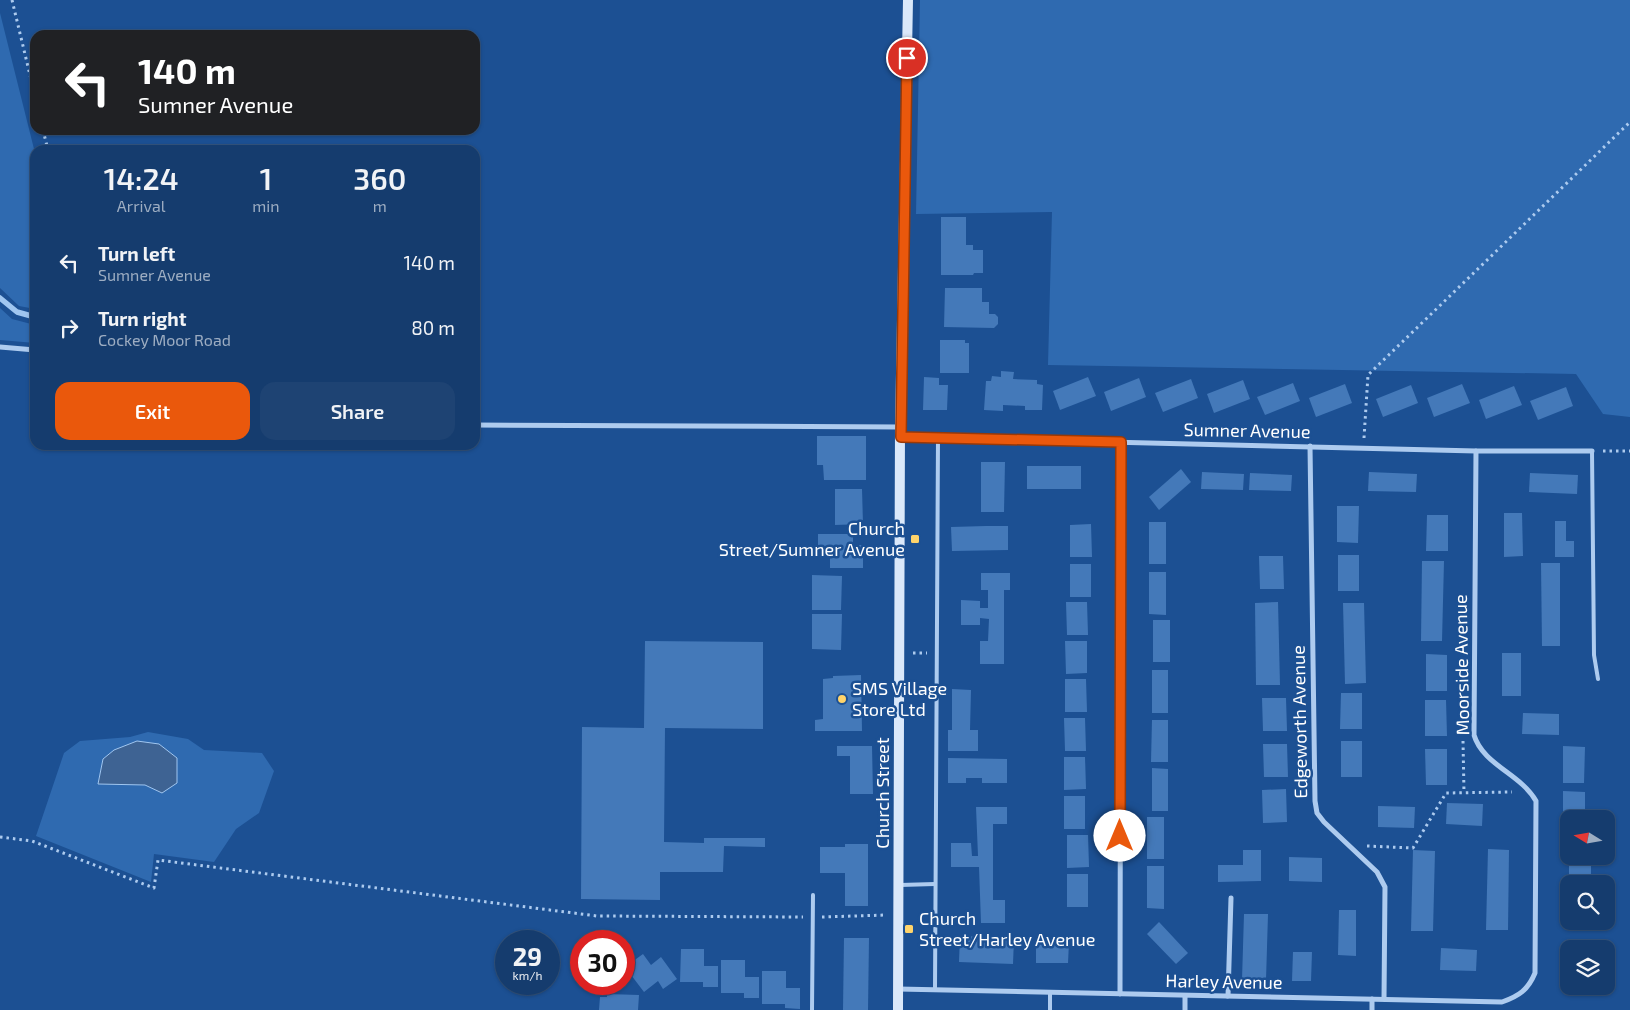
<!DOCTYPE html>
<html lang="en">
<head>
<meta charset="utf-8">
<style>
  :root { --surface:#153c6e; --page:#1e4373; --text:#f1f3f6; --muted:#9dadc2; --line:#345681; --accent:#ea580c }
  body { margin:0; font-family:"Exo 2",sans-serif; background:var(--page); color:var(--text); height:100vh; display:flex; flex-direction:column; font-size:19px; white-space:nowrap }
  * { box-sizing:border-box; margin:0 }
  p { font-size:16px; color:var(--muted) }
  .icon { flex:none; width:28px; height:28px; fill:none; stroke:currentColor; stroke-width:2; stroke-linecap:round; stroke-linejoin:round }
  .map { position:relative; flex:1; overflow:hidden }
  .details { position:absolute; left:30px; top:145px; width:450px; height:305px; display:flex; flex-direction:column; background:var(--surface); border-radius:15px; box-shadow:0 1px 4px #0004,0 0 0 1px var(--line) }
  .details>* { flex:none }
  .hud { position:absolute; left:30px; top:30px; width:450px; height:105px; border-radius:15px; box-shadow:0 1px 4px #0004,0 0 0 1px var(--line); background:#202124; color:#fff; overflow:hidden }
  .needle { width:32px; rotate:281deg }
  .fabs { position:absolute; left:1560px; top:810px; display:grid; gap:10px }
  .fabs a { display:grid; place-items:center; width:55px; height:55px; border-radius:10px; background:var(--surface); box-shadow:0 1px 4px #0004,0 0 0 1px var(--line); font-size:25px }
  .speed { position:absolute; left:495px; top:930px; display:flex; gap:10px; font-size:25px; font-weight:700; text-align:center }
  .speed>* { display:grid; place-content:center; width:65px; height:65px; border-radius:50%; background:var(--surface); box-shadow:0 1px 4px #0004,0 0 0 1px var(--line); line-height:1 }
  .speed small { font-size:12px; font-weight:400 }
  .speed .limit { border:8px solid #d22; background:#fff; color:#111 }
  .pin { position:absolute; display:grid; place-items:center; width:42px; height:42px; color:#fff; margin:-21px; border:2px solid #fff; border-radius:50%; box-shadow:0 1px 5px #0007 }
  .me { position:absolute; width:55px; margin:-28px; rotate:0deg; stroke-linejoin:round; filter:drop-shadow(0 0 4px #0008) }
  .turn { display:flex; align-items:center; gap:18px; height:105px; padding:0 25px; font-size:22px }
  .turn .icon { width:65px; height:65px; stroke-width:2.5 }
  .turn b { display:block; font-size:35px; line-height:42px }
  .eta { display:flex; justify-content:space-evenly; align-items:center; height:85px; text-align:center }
  .eta b { font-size:30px; font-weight:600; line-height:35px }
  .button { display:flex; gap:10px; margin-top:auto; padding:10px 25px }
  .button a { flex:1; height:58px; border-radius:15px; background:var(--accent); color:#fff; font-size:20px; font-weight:600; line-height:58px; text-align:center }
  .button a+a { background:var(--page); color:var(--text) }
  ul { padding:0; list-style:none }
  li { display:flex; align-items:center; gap:15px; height:65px; padding:0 25px }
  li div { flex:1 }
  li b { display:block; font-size:19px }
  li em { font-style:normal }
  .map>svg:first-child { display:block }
</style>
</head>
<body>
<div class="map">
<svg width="1630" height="1010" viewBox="0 0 1630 1010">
  <rect width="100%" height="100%" fill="#1c5093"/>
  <!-- grass -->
  <g fill="#2f6ab0">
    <polygon points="920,0 1630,0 1630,417 1603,414 1576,374 1048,365 1052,212 916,214"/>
    <polygon points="0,13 35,153 35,309 19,306 0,288"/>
    <polygon points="0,308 12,319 35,325 35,343 0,340"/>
    <polygon points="148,732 188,739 204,750 262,753 274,771 259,813 236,829 214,862 154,854 151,882 36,836 64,753 80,741 130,737"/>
  </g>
  <!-- water -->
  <polygon fill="#3e6393" stroke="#a0c6f0" points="137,741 159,744 177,758 177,783 162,793 145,785 98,784 103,759 114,750"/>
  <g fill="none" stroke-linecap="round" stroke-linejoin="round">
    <!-- stream -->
    <polyline stroke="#a0c6f0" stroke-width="5.5" points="0,298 17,312 35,317"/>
  </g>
  <!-- building -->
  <g fill="#4479b9">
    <polygon points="941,217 966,217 966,245 973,245 973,250 983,250 983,273 974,273 973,275 941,275"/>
    <polygon points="945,288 982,288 982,302 989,302 989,314 995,314 998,317 998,324 994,328 944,327"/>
    <polygon points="940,340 965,340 965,343 969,343 969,373 940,373"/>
    <polygon points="1001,371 1014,372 1013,379 1037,380 1037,384 1043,385 1042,410 1025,410 1025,406 1003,405 1003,411 984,410 986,381 991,381 992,376 1001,377"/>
    <polygon points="924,377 939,378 939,385 948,385 947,410 923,410"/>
    <polygon points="1088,377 1096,396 1060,410 1053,391"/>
    <polygon points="1139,378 1146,397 1111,411 1104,392"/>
    <polygon points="1191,379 1198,398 1163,412 1155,393"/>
    <polygon points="1243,380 1250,399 1214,413 1207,394"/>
    <polygon points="1293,383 1300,401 1265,415 1257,397"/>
    <polygon points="1345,384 1352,403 1316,417 1309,398"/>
    <polygon points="1462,384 1470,403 1434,417 1427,398"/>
    <polygon points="1411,385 1418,403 1383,417 1376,399"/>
    <polygon points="1514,386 1522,405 1486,419 1479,400"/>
    <polygon points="1566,387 1573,406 1538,420 1530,401"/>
    <polygon points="817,436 866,436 866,480 824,480 823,465 817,465"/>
    <polygon points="981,462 1005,462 1004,512 981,512"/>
    <rect x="1027" y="466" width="54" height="23"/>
    <polygon points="1181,469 1191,482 1159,510 1149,497"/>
    <polygon points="1202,472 1244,474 1243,490 1201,489"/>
    <polygon points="1369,472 1417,474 1416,492 1368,491"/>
    <polygon points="1250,473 1292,475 1291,491 1249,490"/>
    <polygon points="1530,473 1578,475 1577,494 1529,492"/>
    <polygon points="835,489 862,489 863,524 835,525"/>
    <polygon points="1337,506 1359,506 1358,543 1337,542"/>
    <polygon points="1504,513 1522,513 1523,556 1504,557"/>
    <polygon points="1427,515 1448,515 1448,551 1426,551"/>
    <polygon points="1555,521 1566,521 1566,541 1574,541 1574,557 1555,557"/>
    <rect x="1149" y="522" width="17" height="42"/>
    <polygon points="1091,524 1092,557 1070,557 1070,525"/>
    <polygon points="986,526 1008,526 1008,550 952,551 951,527"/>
    <polygon points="818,534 853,534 853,545 863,545 863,568 830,568 830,554 818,554"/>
    <rect x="1338" y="555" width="21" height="36"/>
    <polygon points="1259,556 1283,556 1284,589 1260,589"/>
    <polygon points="1422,561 1444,561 1442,641 1421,641"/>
    <polygon points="1541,563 1560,563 1560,646 1542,646"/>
    <rect x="1070" y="564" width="21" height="33"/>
    <polygon points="1149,572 1166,572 1166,615 1149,614"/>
    <polygon points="981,573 1010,573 1010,590 1004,590 1004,664 980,664 980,641 988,641 989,619 980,618 980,625 961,625 961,600 980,601 980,608 988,608 988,590 981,590"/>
    <polygon points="812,575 842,576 841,610 812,610"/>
    <polygon points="1066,602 1087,602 1088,635 1067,635"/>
    <polygon points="1278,602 1280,685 1256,685 1255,603"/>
    <polygon points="1343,603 1364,603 1366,683 1345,684"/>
    <polygon points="812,614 842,614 841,650 812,649"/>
    <rect x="1153" y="620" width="17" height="42"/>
    <polygon points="645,641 763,642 763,729 665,728 664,842 704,843 704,838 765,838 765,847 724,846 723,872 660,872 660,900 581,899 582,727 644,728"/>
    <polygon points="1065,641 1087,641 1087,673 1066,674"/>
    <rect x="1502" y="653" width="19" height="43"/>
    <polygon points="1426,654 1447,655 1447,691 1426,691"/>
    <rect x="1152" y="670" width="16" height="43"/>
    <polygon points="861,675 862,731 815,731 815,720 823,719 823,679 833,678 833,676"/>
    <polygon points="1065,679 1086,679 1087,712 1065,712"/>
    <polygon points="952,689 971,690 970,730 978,730 978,751 948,751 948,730 952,730"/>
    <polygon points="1341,693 1362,693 1362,729 1340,729"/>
    <polygon points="1262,698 1286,698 1287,731 1263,731"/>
    <polygon points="1425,700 1446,700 1447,736 1425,736"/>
    <polygon points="1523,713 1559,714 1559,735 1522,734"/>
    <polygon points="1064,718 1085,718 1086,751 1065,751"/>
    <polygon points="1152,720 1168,720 1168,762 1151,762"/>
    <rect x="1341" y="741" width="21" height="36"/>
    <polygon points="1263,744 1287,744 1288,777 1264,777"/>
    <polygon points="837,746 872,746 873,794 850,794 850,756 837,756"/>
    <polygon points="1563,746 1585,747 1584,783 1563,783"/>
    <polygon points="1425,749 1447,749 1447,785 1426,785"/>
    <polygon points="1064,757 1085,757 1086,789 1064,790"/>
    <polygon points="948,758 1007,759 1007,783 982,783 982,778 966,778 966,783 948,783"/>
    <polygon points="1152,768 1168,769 1168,811 1152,811"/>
    <polygon points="1286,789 1287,822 1263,823 1262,790"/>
    <polygon points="1563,791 1585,792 1585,819 1569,819 1569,828 1563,828"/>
    <rect x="1064" y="796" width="21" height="33"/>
    <polygon points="1447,803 1483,804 1482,826 1446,824"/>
    <polygon points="1378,806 1415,807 1414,828 1378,827"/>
    <polygon points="976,807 1007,807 1007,824 993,824 993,900 1005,900 1005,923 981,923 979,867 951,867 951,843 971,843 972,856 978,856"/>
    <rect x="1147" y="817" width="17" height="42"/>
    <polygon points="1067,835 1088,835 1089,867 1067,868"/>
    <polygon points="845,844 868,844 868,906 845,906 845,873 820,873 820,847 845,847"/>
    <polygon points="1488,849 1509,850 1508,930 1486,930"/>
    <polygon points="1243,850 1261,850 1261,881 1218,882 1218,865 1243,865"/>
    <polygon points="1413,850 1435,851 1433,931 1411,931"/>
    <rect x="1569" y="856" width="22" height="28"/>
    <polygon points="1289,857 1322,858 1322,882 1289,881"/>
    <polygon points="1147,866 1164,866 1164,909 1147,908"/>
    <rect x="1067" y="874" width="21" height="33"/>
    <polygon points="1339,910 1356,910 1356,956 1338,955"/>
    <polygon points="1244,914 1268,914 1266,980 1242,980"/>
    <polygon points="1569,921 1590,921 1589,930 1568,929"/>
    <polygon points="1159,922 1188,953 1176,964 1147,934"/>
    <polygon points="960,936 1014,938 1013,964 959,962"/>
    <polygon points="844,938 869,938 868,1010 843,1010"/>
    <polygon points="1036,941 1069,942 1068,963 1036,963"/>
    <polygon points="1565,945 1596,945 1596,949 1569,949 1569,986 1584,986 1584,990 1563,989"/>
    <polygon points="1441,948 1477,950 1476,971 1440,970"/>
    <polygon points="681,949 704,949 704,966 718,966 718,987 703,987 703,982 680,982"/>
    <polygon points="1293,952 1312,952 1311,981 1292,981"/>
    <polygon points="643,954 651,965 661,957 677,979 663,989 658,981 644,992 625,967"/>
    <polygon points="721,960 745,960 745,977 759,977 759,998 744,998 744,993 721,993"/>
    <polygon points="762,971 786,971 786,988 800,988 800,1009 785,1008 785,1004 762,1004"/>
    <polygon points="607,994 639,995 638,1010 599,1010 600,997 607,997"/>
  </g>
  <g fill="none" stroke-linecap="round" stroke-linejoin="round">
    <!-- path -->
    <g stroke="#adcbef" stroke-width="3" stroke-dasharray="2.5 4" stroke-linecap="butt">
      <polyline points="12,0 35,96"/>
      <polyline points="43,130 48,150"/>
      <polyline points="1364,438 1368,375 1630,122"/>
      <polyline points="1603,451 1630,451"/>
      <polyline points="913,653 927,653"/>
      <polyline points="1463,741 1464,793"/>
      <polyline points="0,837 32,841 154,888 158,860 597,916 803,917"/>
      <polyline points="1367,846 1413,848 1446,793 1512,792"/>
      <polyline points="822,917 886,915"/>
    </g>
    <!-- lane -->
    <g stroke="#adcbef" stroke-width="4">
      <polyline points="1592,451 1594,655 1598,679"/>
      <polyline points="900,885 935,884"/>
      <polyline points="935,990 938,438"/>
      <polyline points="812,1010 813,895"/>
      <polyline points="1050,1010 1050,993"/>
    </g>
    <!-- street -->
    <g stroke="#adcbef" stroke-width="5">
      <polyline points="0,347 35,350"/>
      <polyline points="475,425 900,427"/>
      <polyline points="901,437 1476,451 1592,451"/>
      <polyline points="1310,446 1315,801 1317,813 1324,822 1377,872 1385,887 1384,999"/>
      <path d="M898 989 1502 1002C1519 996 1528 990 1535 973L1536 801C1521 774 1483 765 1474 735L1476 451"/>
      <polyline points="1120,994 1121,441"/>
      <polyline points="1228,996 1231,898"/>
      <polyline points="1372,999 1372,1010"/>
      <polyline points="1185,1010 1185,996"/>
    </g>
    <!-- secondary -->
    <polyline stroke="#dae8fa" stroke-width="10" points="898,1010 900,427 908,0"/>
  </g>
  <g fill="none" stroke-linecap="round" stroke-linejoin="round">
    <!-- route casing -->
    <g stroke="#983908" stroke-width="12">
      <polyline id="route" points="907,58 901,437 1121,442 1120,836"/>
    </g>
    <!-- route -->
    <use href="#route" stroke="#ea580c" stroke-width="9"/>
  </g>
  <!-- markers -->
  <g fill="#ffd46b" stroke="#1c5093" stroke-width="2">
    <rect x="910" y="534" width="10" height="10" rx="2.5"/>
    <circle cx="842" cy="699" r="5"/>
    <rect x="904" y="924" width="10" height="10" rx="2.5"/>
  </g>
  <g text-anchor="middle" stroke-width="5" stroke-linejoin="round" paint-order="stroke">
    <!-- street labels -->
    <g font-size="18" fill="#fff" stroke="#1c5093">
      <text transform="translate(1247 431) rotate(1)" y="6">Sumner Avenue</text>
      <text transform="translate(1462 665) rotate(-91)" y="6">Moorside Avenue</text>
      <text transform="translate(1300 722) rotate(-91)" y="6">Edgeworth Avenue</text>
      <text transform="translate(883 793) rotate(-90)" y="6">Church Street</text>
      <text transform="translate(1224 982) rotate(1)" y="6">Harley Avenue</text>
    </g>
    <!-- poi labels -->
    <g font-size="18" fill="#fff" stroke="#1c5093" text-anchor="start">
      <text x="905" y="535" text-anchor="end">Church<tspan x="905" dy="21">Street/Sumner Avenue</tspan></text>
      <text x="852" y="695">SMS Village<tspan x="852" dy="21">Store Ltd</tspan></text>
      <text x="919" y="925">Church<tspan x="919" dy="21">Street/Harley Avenue</tspan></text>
    </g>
  </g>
</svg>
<div class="fabs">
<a><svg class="needle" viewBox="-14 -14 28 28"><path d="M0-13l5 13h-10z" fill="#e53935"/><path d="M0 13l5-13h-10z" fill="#9dadc2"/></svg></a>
<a><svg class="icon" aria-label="search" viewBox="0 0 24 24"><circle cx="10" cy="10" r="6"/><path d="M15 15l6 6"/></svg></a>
<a><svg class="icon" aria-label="layers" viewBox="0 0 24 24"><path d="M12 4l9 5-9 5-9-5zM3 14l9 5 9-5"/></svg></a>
</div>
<div class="speed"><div>29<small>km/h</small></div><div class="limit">30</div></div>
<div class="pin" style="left:907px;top:58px;background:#d93025"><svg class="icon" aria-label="arrive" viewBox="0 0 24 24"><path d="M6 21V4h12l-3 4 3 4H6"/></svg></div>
<svg class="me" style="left:1120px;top:836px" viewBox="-20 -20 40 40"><circle r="19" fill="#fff"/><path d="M0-13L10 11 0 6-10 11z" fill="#ea580c"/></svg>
<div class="hud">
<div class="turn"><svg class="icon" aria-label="left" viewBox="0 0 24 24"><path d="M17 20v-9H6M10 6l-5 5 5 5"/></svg><div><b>140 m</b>Sumner Avenue</div></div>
</div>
<section class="details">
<div class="eta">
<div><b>14:24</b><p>Arrival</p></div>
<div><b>1</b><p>min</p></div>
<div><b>360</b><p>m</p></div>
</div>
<ul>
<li><svg class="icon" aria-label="left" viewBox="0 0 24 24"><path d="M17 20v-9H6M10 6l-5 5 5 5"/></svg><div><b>Turn left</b><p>Sumner Avenue</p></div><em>140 m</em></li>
<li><svg class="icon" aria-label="right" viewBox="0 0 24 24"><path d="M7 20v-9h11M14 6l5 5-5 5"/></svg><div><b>Turn right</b><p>Cockey Moor Road</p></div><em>80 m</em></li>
</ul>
<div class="button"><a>Exit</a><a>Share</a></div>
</section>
</div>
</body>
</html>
